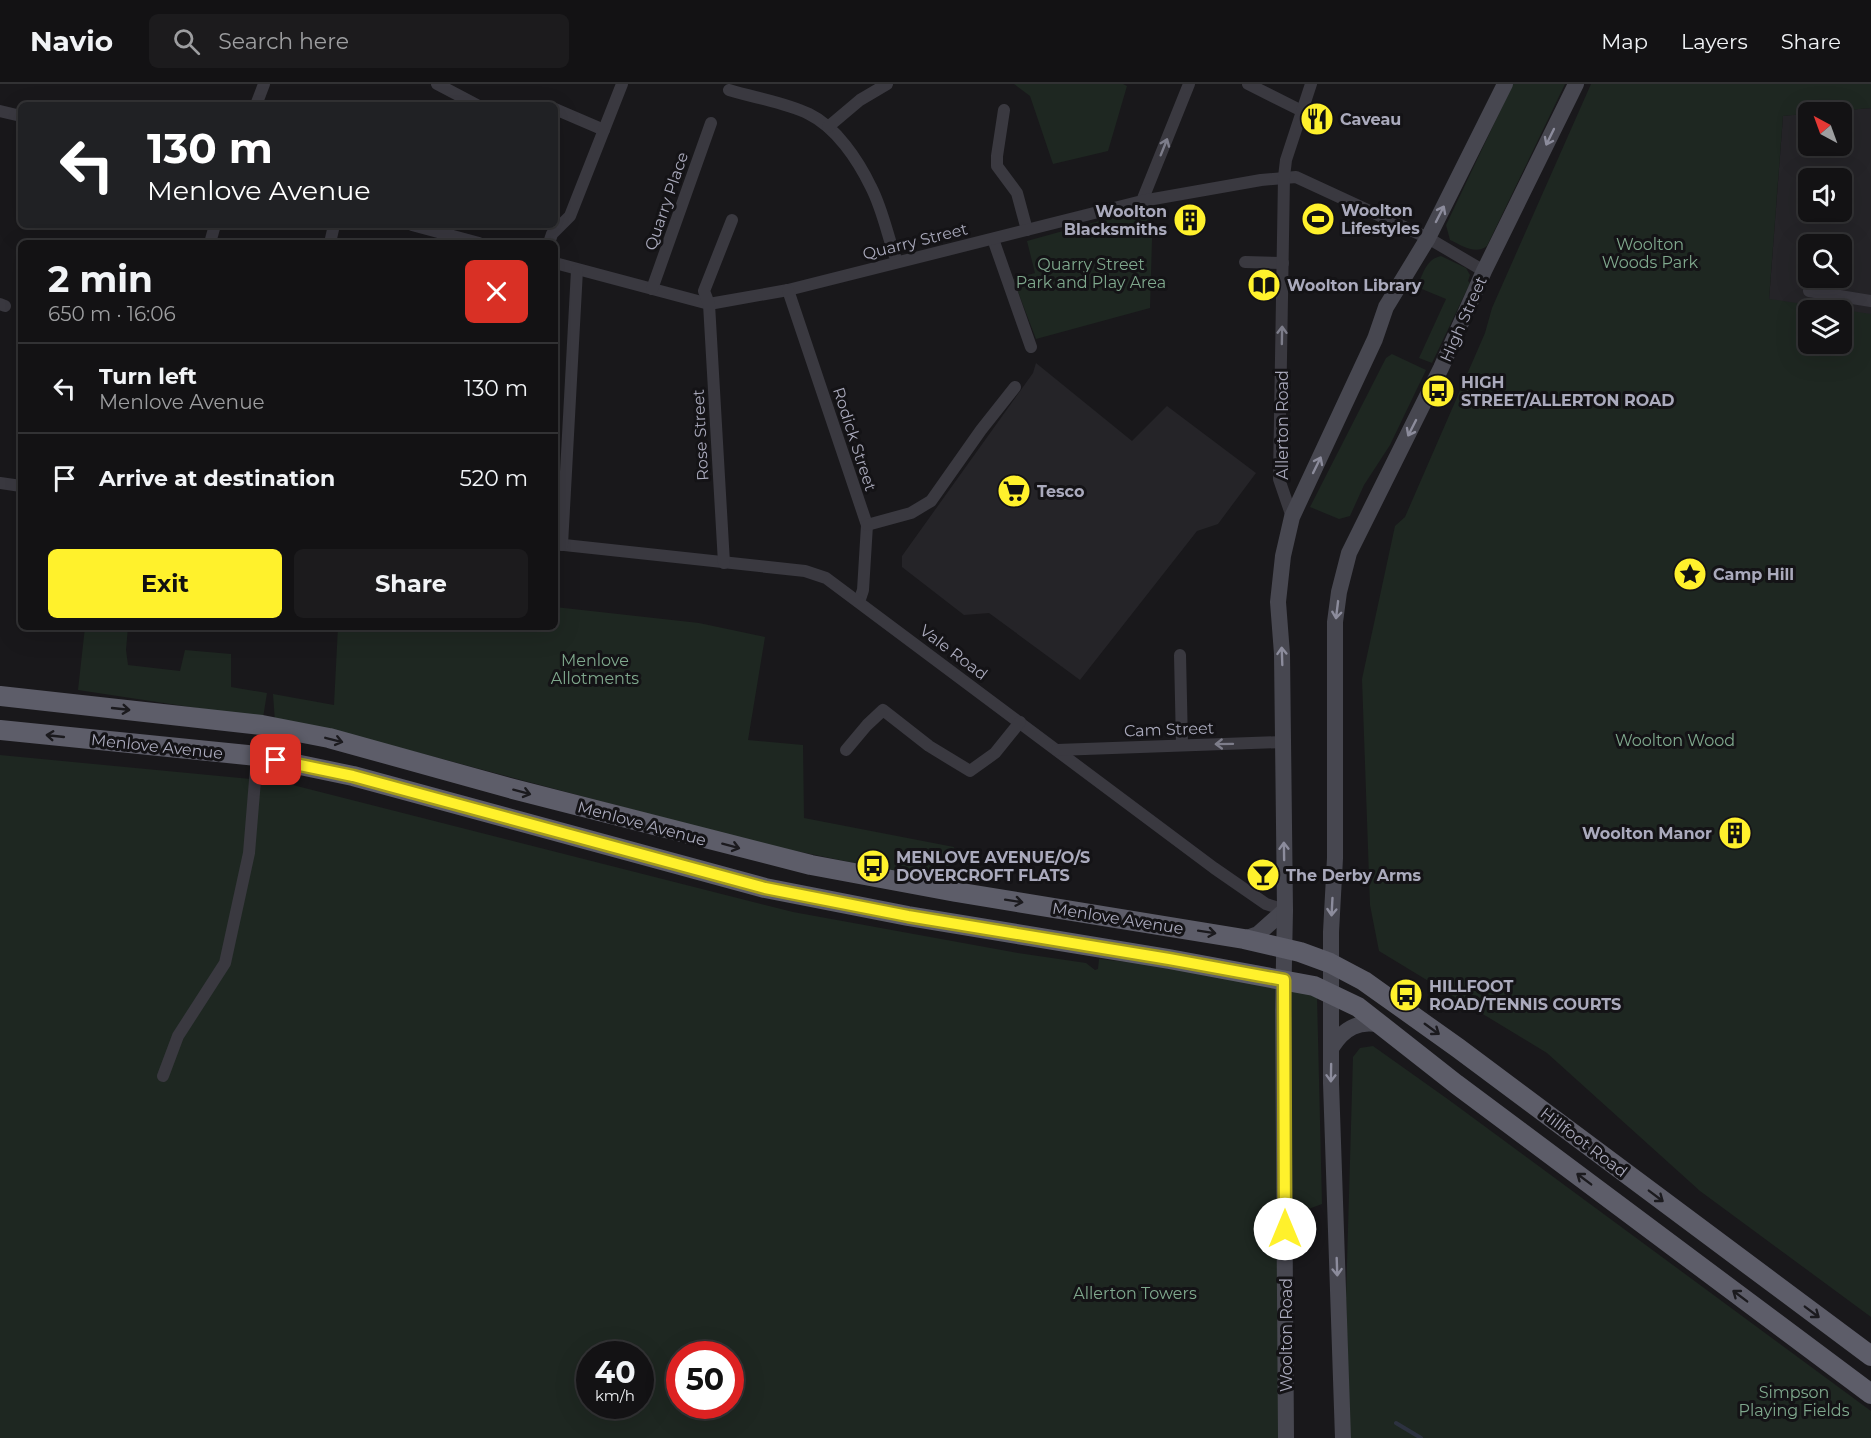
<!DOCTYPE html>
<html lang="en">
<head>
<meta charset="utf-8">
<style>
  :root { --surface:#131214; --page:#1c1b1d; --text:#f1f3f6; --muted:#9d9ea0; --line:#323234; --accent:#fff12c }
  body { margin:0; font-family:Montserrat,sans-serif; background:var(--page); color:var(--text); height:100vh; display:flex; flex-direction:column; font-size:22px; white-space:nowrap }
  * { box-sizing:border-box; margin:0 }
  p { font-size:20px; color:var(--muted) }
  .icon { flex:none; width:33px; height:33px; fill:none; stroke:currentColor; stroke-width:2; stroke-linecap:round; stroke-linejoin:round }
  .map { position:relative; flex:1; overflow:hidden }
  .drawer { position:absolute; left:18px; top:156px; width:540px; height:390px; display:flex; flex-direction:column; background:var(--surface); border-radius:9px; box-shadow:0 6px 24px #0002,0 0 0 2px var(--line) }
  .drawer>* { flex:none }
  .banner { position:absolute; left:18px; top:18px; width:540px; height:126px; border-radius:9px; box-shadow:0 6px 24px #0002,0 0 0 2px var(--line); background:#202124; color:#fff; overflow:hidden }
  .needle { width:39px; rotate:319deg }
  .fabs { position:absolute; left:1798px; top:18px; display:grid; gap:12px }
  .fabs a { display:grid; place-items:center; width:54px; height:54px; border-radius:9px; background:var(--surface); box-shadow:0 6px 24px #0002,0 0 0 2px var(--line); font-size:30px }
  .speed { position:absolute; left:576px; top:1257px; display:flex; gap:12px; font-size:30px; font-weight:700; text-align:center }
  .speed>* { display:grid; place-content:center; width:78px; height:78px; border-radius:50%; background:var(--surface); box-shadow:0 6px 24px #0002,0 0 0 2px var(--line); line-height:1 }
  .speed small { font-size:15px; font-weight:400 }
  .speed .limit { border:9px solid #d22; background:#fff; color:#111 }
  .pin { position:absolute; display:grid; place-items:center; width:51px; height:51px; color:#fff; margin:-26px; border-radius:12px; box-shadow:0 3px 9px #0006 }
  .me { position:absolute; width:66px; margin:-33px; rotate:0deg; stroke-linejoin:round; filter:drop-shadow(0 0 4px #0008) }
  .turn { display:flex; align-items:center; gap:21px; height:126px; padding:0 30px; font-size:27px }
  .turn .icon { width:78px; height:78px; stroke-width:2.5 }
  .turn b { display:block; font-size:42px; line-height:51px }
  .round { display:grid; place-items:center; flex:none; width:63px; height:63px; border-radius:9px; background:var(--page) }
  .headline { display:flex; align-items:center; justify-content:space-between; height:102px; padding:0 30px }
  h1 { font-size:36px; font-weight:700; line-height:45px }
  .cta { display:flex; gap:12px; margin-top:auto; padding:12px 30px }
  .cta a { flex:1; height:69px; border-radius:9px; background:var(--accent); color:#111; font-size:24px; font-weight:700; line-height:69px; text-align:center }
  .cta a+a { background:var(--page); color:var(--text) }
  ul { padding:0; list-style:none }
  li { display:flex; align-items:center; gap:18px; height:90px; padding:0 30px; border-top:2px solid var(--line) }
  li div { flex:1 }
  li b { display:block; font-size:22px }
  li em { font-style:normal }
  header { display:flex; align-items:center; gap:36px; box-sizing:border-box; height:84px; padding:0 30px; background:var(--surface); border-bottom:2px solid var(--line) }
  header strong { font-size:28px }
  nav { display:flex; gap:33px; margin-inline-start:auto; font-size:21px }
  .search { width:420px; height:54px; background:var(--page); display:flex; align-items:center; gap:15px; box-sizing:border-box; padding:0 21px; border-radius:9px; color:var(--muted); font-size:22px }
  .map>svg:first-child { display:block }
</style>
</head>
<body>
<header>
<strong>Navio</strong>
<div class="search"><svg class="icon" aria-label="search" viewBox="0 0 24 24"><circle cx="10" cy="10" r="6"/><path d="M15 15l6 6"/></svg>Search here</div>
<nav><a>Map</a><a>Layers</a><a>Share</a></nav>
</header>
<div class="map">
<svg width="1871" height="1354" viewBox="0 0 1871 1354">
  <rect width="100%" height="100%" fill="#19181b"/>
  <!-- built -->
  <g fill="#252428" fill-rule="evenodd">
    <path d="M1871 24V244L1842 226H1809L1769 216 1783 32 1809 29V62H1842V28H1819ZM1809 94H1842V128H1809ZM1809 160H1842V194H1809Z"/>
    <polygon points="1036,279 1132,357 1167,322 1256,389 1218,440 1197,447 1080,596 989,529 964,531 902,483 902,472 1033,289"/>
  </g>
  <!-- green -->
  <g fill="#1e2721" fill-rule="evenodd">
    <polygon points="1014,0 1123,0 1127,2 1108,67 1053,80 1030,12"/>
    <path d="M1513 0H1565L1487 162C1475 171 1463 162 1450 156L1446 141Z"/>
    <path d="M1591 0H1871V24L1783 32 1769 215 1871 230V1233L1700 1107 1547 969 1379 867 1370 821 1362 595 1395 442 1405 433 1485 249 1492 224ZM1809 226H1842V260H1809Z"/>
    <polygon points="1153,122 1150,224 1036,255 1013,195 1035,189 1027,157"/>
    <path d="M1441 172 1466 184 1470 191 1468 197 1470 199 1432 279 1419 274 1446 215 1417 203C1423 190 1426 175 1441 172Z"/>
    <polygon points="1392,270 1426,286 1390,361 1364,401 1350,432 1339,435 1310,423 1386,274"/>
    <polygon points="555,523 699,539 765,553 748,656 803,661 804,734 954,763 951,799 762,760 416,668 275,638 273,610 334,621 338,543 555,543"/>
    <polygon points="85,543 128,543 126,566 128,581 180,587 185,566 231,570 231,603 267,609 263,634 78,606"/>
    <path d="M0 671 281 698 793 828 1018 869 1086 879 1095 886 1098 885 1099 875 1165 882 1317 912 1322 1120 1279 1136 1290 1354H0ZM590 1270H640V1322H590ZM680 1270H730V1322H680Z"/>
    <polygon points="1373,962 1449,1016 1871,1327 1871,1354 1350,1354 1346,1214 1353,973 1360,964"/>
  </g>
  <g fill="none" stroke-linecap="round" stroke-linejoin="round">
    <!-- stream -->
    <polyline stroke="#2d3240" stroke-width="4" points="1396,1339 1421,1354"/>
    <!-- minor -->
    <g stroke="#3a3940" stroke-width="12">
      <polyline points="437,0 477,21"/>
      <polyline points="1248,0 1302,27"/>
      <path d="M729 6C755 14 784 18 809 30 836 43 858 76 871 103 883 126 888 154 897 178"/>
      <polyline points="256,21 264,0"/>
      <polyline points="555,25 604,46"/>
      <polyline points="1004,26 997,72 997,82 1017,109 1027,146"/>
      <polyline points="0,27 21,32"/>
      <polyline points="828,43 860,16 887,0"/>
      <polyline points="1142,117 1189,0"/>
      <polyline points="412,141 479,159"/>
      <polyline points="993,155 1031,263"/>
      <polyline points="210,159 215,141"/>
      <polyline points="330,159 334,141"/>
      <polyline points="549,159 552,150 570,132 622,0"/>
      <polyline points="1245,178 1283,179"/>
      <polyline points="555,179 709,220 788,206 1142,117 1261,96 1296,93 1428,154 1484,187"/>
      <polyline points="652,205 711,39"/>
      <polyline points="788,206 867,441 863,506 859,518"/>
      <polyline points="1809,207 1871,217"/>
      <polyline points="0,220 5,222"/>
      <polyline points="0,399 21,402"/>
      <polyline points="1292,433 1279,395 1284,93 1286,76 1311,0"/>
      <polyline points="867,441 911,429 931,417 981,346 1015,303"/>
      <polyline points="555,460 805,487 826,494 1214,784 1266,820 1285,826"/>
      <polyline points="562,461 577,186"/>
      <polyline points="724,479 709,220 704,207 732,136"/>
      <polyline points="1180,571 1182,660"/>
      <polyline points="846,666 867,641 883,626 929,662 970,687 995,669 1020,638"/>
      <polyline points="1057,666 1282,658"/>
      <polyline points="163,992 178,952 225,879 249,769 257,672"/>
    </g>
    <!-- secondary -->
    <g stroke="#474750" stroke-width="16">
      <polyline points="1244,855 1258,850 1285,826"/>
      <path d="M1332 963C1344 944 1359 936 1381 941"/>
      <polyline points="1286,1354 1283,926 1285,826 1282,570 1278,518 1283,472 1292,433 1375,255 1386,223 1428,154 1505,0"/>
      <polyline points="1343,1354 1331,999 1331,848 1335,774 1335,538 1339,508 1349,469 1441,284 1484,187 1576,0"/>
    </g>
    <!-- trunk -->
    <g stroke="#5d5d69" stroke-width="20">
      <polyline points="0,612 262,641 329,654 513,705 811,781 956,808 1244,855 1300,868 1330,879 1364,897 1458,964 1871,1272"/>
      <polyline points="0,646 257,672 353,692 765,804 908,832 1169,875 1314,902 1358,923 1456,1000 1871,1310"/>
    </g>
  </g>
  <!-- one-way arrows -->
  <defs><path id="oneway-shaft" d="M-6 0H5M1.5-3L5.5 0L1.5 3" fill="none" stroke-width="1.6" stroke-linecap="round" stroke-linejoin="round" transform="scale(1.5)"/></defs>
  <g stroke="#8c8c9c">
    <use href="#oneway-shaft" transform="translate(1550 53) rotate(116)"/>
    <use href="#oneway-shaft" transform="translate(1440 130) rotate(-63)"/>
    <use href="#oneway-shaft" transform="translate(1412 344) rotate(117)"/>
    <use href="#oneway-shaft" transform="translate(1317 381) rotate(-64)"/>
    <use href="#oneway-shaft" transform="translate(1337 526) rotate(97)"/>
    <use href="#oneway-shaft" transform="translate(1282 572) rotate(-92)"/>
    <use href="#oneway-shaft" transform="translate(1284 767) rotate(-91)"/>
    <use href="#oneway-shaft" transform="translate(1332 823) rotate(93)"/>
    <use href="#oneway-shaft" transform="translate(1331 989) rotate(91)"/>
    <use href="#oneway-shaft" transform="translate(1337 1183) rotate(88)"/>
  </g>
  <g stroke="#7d7d8a">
    <use href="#oneway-shaft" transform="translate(1164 63) rotate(-68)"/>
    <use href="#oneway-shaft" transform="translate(1282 251) rotate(-89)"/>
    <use href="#oneway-shaft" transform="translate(1224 660) rotate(179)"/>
  </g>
  <g stroke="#1b1a1e">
    <use href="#oneway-shaft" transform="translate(121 625) rotate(6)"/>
    <use href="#oneway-shaft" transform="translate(55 652) rotate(-174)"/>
    <use href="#oneway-shaft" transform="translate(334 656) rotate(14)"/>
    <use href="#oneway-shaft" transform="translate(522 708) rotate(15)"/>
    <use href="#oneway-shaft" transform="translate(731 762) rotate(15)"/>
    <use href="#oneway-shaft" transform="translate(1014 817) rotate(9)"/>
    <use href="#oneway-shaft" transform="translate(1207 848) rotate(9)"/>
    <use href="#oneway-shaft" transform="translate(1432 945) rotate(36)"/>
    <use href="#oneway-shaft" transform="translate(1584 1095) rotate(-143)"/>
    <use href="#oneway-shaft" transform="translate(1656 1112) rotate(37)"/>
    <use href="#oneway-shaft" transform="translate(1740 1212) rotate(-143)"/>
    <use href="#oneway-shaft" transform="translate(1812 1228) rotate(37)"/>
  </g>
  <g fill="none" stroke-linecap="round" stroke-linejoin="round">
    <!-- route casing -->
    <g stroke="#a69d1d" stroke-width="15">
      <polyline id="route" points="276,676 353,692 765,804 908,832 1169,875 1284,896 1285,1145"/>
    </g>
    <!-- route -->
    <use href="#route" stroke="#fff12c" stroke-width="10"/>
  </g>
  <!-- icons -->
  <defs>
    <g id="restaurant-disc" transform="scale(1.725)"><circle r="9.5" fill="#fff12c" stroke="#141316"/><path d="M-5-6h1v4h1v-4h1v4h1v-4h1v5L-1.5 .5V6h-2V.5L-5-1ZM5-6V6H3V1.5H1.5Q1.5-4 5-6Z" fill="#111"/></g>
    <g id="stadium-disc" transform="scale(1.725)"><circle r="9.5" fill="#fff12c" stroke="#141316"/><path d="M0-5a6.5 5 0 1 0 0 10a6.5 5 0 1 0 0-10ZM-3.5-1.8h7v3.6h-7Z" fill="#111"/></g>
    <g id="building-disc" transform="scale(1.725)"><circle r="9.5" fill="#fff12c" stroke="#141316"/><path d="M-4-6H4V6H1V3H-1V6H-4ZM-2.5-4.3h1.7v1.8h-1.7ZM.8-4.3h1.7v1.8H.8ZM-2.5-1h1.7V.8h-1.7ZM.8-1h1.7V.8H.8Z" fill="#111"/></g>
    <g id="library-disc" transform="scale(1.725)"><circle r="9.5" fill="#fff12c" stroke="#141316"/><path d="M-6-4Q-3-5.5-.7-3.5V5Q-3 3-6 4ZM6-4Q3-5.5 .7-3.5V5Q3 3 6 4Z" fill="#111"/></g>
    <g id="bus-disc" transform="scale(1.725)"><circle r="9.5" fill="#fff12c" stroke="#141316"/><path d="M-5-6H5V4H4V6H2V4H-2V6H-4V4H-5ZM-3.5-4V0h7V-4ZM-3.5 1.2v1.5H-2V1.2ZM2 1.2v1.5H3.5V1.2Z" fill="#111"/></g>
    <g id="supermarket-disc" transform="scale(1.725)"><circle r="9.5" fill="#fff12c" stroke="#141316"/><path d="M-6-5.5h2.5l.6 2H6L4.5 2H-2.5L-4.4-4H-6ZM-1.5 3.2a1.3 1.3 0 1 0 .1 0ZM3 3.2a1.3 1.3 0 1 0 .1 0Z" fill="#111"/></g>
    <g id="sight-disc" transform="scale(1.725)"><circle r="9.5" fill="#fff12c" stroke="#141316"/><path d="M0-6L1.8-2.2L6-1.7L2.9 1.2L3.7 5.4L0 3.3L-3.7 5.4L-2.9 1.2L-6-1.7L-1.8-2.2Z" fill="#111"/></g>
    <g id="bar-disc" transform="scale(1.725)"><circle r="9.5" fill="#fff12c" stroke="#141316"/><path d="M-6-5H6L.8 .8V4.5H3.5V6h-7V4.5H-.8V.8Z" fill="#111"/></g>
  </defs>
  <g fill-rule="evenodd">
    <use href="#restaurant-disc" x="1317" y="35"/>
    <use href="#stadium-disc" x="1318" y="135"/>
    <use href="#building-disc" x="1190" y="136"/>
    <use href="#library-disc" x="1264" y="201"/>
    <use href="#bus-disc" x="1438" y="307"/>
    <use href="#supermarket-disc" x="1014" y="407"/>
    <use href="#sight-disc" x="1690" y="490"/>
    <use href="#building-disc" x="1735" y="749"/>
    <use href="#bus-disc" x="873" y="782"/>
    <use href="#bar-disc" x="1263" y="791"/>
    <use href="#bus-disc" x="1406" y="911"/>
  </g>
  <g text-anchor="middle" stroke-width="6" stroke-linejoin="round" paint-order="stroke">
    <!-- poi labels -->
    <g font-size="16" font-weight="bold" fill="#aaaabc" stroke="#141316" text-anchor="start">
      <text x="1340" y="41">Caveau</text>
      <text x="1341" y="132">Woolton<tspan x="1341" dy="18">Lifestyles</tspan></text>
      <text x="1167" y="133" text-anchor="end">Woolton<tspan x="1167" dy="18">Blacksmiths</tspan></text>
      <text x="1287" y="207">Woolton Library</text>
      <text x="1461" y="304">HIGH<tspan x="1461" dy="18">STREET/ALLERTON ROAD</tspan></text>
      <text x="1037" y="413">Tesco</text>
      <text x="1713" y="496">Camp Hill</text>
      <text x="1712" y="755" text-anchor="end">Woolton Manor</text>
      <text x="896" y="779">MENLOVE AVENUE/O/S<tspan x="896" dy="18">DOVERCROFT FLATS</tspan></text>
      <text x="1286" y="797">The Derby Arms</text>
      <text x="1429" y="908">HILLFOOT<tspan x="1429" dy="18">ROAD/TENNIS COURTS</tspan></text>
    </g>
    <!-- street labels -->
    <g font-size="16" fill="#aaaabc" stroke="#141316">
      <text transform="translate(666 117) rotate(-71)" y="6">Quarry Place</text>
      <text transform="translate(915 157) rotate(-14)" y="6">Quarry Street</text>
      <text transform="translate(1463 235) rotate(-66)" y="6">High Street</text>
      <text transform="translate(1282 341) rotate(-90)" y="6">Allerton Road</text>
      <text transform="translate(700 351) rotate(-93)" y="6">Rose Street</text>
      <text transform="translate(855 355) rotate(72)" y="6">Rodick Street</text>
      <text transform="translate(954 568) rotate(37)" y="6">Vale Road</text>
      <text transform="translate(1169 645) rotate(-2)" y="6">Cam Street</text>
      <text transform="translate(157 662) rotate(6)" y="6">Menlove Avenue</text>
      <text transform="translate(642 739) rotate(15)" y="6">Menlove Avenue</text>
      <text transform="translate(1118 834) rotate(9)" y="6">Menlove Avenue</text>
      <text transform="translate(1584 1058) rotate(37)" y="6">Hillfoot Road</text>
      <text transform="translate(1286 1251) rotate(-90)" y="6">Woolton Road</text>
    </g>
    <!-- park labels -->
    <g font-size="16" fill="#7fa88d" stroke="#141316">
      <text x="1650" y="166">Woolton<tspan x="1650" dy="18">Woods Park</tspan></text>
      <text x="1091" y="186">Quarry Street<tspan x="1091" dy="18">Park and Play Area</tspan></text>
      <text x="595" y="582">Menlove<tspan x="595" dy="18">Allotments</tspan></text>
      <text x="1675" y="662">Woolton Wood</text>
      <text x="1135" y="1215">Allerton Towers</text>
      <text x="1794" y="1314">Simpson<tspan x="1794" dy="18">Playing Fields</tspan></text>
    </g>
  </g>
</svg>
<div class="fabs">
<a><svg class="needle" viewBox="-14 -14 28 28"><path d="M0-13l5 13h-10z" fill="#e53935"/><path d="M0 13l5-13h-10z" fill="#9d9ea0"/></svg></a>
<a><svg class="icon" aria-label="sound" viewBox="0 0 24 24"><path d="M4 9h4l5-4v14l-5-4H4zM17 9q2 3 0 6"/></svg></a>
<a><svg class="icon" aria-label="search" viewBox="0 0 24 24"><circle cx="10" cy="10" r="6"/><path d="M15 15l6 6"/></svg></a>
<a><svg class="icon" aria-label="layers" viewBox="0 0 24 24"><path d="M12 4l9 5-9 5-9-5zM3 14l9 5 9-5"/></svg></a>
</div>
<div class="speed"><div>40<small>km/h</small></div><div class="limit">50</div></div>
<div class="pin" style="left:276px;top:676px;background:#d93025"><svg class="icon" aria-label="arrive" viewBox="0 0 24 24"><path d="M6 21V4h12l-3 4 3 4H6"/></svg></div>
<svg class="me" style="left:1285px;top:1145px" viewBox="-20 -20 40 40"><circle r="19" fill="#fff"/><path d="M0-13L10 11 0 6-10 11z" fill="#fff12c"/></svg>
<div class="banner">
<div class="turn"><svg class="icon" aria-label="left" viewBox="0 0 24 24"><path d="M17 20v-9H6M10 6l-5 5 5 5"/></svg><div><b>130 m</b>Menlove Avenue</div></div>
</div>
<section class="drawer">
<div class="headline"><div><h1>2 min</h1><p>650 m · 16:06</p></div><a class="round" style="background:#d93025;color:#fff"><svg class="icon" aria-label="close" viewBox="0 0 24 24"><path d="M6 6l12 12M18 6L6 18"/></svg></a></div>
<ul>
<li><svg class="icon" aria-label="left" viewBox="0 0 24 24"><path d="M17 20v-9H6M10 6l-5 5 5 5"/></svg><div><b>Turn left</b><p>Menlove Avenue</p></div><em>130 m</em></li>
<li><svg class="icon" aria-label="arrive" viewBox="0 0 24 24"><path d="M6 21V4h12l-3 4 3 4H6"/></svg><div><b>Arrive at destination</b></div><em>520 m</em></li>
</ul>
<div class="cta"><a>Exit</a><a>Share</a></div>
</section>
</div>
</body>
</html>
